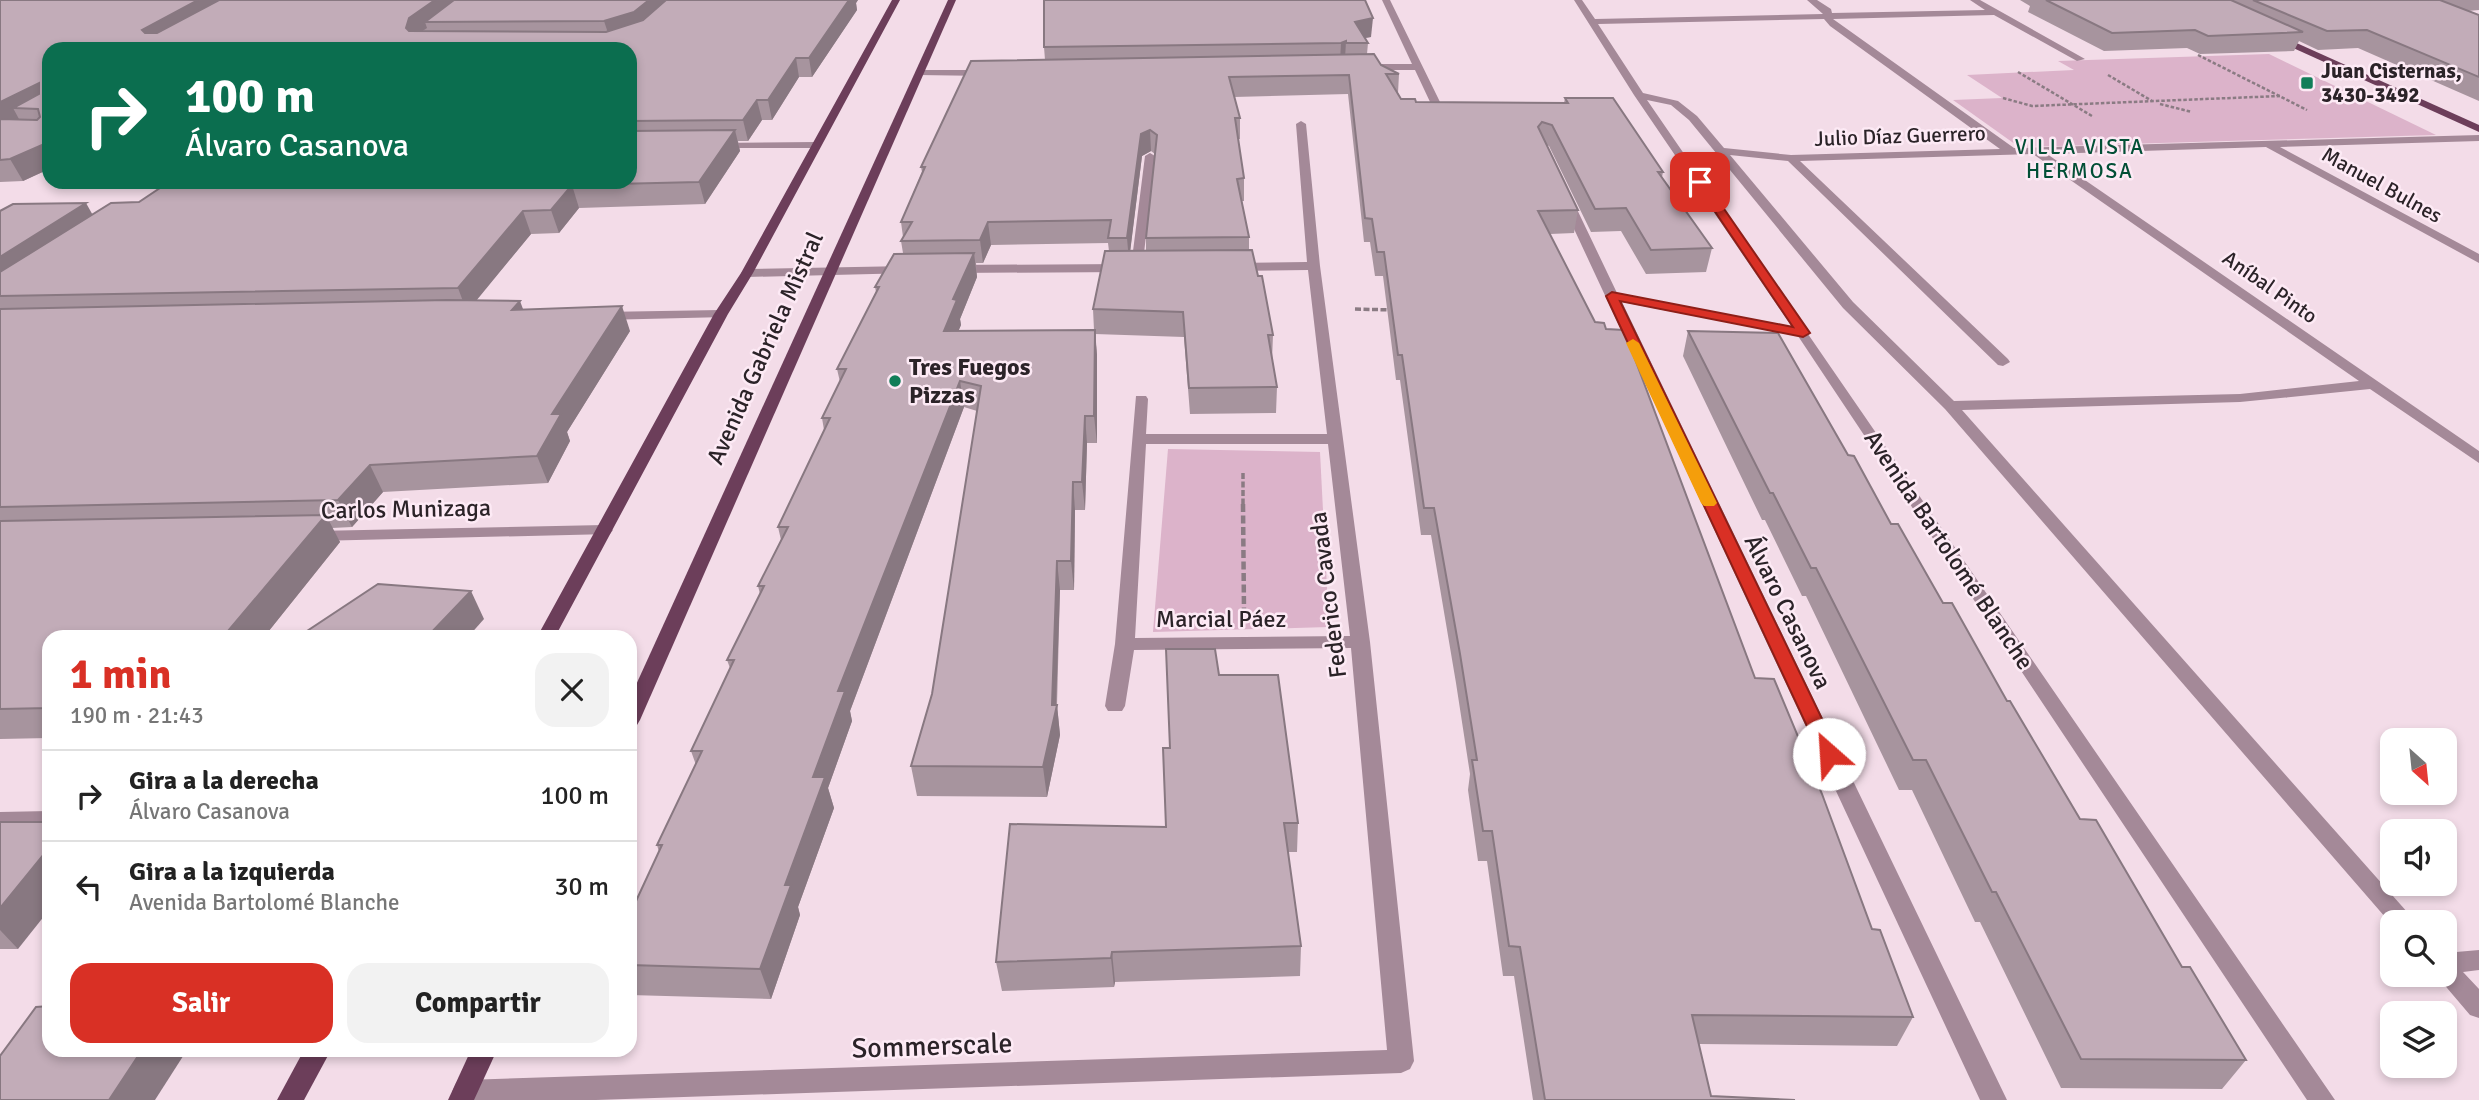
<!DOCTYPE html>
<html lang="es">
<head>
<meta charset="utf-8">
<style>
  :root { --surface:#fff; --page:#f2f2f2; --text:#222; --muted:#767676; --line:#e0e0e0; --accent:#d93025 }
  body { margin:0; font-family:Signika,sans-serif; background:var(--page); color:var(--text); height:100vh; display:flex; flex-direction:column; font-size:26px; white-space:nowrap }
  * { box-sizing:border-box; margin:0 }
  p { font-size:23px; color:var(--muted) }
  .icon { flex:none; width:38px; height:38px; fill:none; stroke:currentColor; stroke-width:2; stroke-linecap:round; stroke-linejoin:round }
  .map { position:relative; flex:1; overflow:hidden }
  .panel { position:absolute; left:42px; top:630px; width:595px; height:427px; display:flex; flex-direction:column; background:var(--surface); border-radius:21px; box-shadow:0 4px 10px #0003 }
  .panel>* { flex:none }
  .guide { position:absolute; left:42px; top:42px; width:595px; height:147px; border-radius:21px; box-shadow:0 4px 10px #0003; background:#0b6e4f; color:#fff; overflow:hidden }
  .needle { width:46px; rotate:153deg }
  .tools { position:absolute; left:2380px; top:728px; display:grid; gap:14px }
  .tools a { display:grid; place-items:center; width:77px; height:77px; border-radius:14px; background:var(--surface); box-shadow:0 4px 10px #0003; font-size:35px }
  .pin { position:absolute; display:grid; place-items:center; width:60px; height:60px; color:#fff; margin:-30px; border-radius:14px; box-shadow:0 4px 10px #0006 }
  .me { position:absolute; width:77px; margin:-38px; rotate:334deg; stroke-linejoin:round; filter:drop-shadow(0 0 5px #0008) }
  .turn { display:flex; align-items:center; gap:24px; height:147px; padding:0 28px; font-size:32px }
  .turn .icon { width:91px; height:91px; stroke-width:2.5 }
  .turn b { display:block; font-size:49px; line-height:60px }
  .round { display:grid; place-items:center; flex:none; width:74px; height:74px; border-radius:21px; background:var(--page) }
  .head { display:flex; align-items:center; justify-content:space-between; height:119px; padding:0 28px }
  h1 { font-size:42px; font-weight:700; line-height:52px; color:var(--accent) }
  .primary-button { display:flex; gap:14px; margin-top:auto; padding:14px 28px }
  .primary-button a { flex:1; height:80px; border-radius:21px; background:var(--accent); color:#fff; font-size:28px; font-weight:700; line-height:80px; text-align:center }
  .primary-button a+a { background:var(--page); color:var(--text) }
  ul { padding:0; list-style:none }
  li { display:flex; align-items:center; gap:21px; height:91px; padding:0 28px; border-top:2px solid var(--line) }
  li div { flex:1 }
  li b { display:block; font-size:26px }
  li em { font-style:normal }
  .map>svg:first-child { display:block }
</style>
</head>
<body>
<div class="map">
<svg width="2479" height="1100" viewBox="0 0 2479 1100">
  <rect width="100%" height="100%" fill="#f3dce8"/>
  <!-- green -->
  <g fill="#dcb3ca">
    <polygon points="2269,54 2436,135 2019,147 1953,100 2002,98 1967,75 2074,70 2058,61"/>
    <polygon points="1168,449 1320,452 1329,627 1153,632"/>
  </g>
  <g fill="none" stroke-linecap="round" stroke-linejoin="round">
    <!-- path-far2 -->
    <g stroke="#8a7b83" stroke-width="2.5" stroke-dasharray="3.5 2" stroke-linecap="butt">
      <polyline points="2198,55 2307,110"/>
      <polyline points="2018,72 2092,116"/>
      <polyline points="2108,75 2152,101"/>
      <polyline points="2003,98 2032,106 2280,96"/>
      <polyline points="2160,104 2192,112"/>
    </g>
    <!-- path-far1 -->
    <g stroke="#8a7b83" stroke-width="3.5" stroke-dasharray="6 2.5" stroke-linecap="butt">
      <polyline points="1355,309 1392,310"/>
      <polyline points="1243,473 1243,505"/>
    </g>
    <!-- path -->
    <polyline stroke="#8a7b83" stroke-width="4.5" stroke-dasharray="8 3.5" stroke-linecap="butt" points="1243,504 1244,611"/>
    <!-- minor -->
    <g fill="#a48998" fill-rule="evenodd">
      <polygon points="1382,0 1390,0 1440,102 1439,104 1431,104 1415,70 1362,70 1357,67 1362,64 1412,64"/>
      <path d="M1574 0H1582L1595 19 1823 14 1807 0H1817L1831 9 1832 13 1985 10 1970 0H1980L2085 59 2077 61 1994 15 1833 19 2014 148 2479 135V141L2280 147 2479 254V263L2266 147 2047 154 2479 451V463L2370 389 2240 402 1962 410 2416 922H2392V925L1945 409 1843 308 1689 120 1671 105 1647 100 2335 1100H2307L1798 336 1622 302 2007 1100H1980L1561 201 1567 197 1573 201 1617 293 1792 327 1634 95ZM1824 19 1830 26 2000 149 1791 155 1724 148 1697 116 1678 101 1643 93 1598 24ZM2033 154 2359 381 2240 394 1954 401 1853 302 1730 155 1788 161 1998 365 2003 366 2010 362 2008 359 1800 161Z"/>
      <polygon points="921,70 987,70 992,73 987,76 918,75 918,71"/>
      <path d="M1301 121 1306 124 1320 266 1370 642 1414 1061 1410 1069 1401 1073 596 1100H455L452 1092 456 1083 465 1080 1387 1050 1351 648 1134 650 1125 706 1122 711H1108L1105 706 1115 644 1136 396H1146L1148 399 1146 434H1327L1308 270 1233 271 1227 267 1233 263 1307 262 1296 124ZM1146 444H1328L1350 636 1135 638Z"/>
      <polygon points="717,143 816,142 821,145 816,148 713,148 712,146"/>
      <polygon points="1150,153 1155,156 1142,271 1131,269 1125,272 953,273 947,269 953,265 1125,264 1131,267 1145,156"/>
      <polygon points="908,266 913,267 913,273 747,277 741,273 747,269"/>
      <polygon points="721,310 726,311 726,317 602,320 595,316 602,312"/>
      <polygon points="604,525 613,530 610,534 315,541 306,536 315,531"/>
      <polygon points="49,811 49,829 0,830 0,812"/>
      <polygon points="2479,950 2479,970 2463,972 2479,989 2479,1018 2470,1015 2436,975 2445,975 2445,953"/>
    </g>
    <!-- major -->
    <g fill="#6c3e5a" fill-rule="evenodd">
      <polygon points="892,0 900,0 753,273 728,314 555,637 537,637 714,314 741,273"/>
      <polygon points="948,0 956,0 640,720 637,725 630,727 630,698"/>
      <polygon points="2273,35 2279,35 2479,125 2479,132 2273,39"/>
      <polygon points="304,1050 331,1050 304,1100 277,1100"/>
      <polygon points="471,1050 497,1050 474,1100 448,1100"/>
    </g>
  </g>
  <!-- wall -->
  <g fill="#a7949e" fill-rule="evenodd">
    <polygon points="0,0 858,0 856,3 857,10 812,77 799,77 772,120 762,120 748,141 738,141 740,151 705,204 579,208 559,233 531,234 476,300 630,331 567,432 570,441 548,483 383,492 352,527 332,528 340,542 264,637 49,637 49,738 0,739 0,211 92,214 139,202 630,182 630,49 49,49 49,169 23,181 0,182"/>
    <polygon points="2020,0 2479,0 2479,10 2468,11 2479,15 2479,101 2358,48 2318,50 2299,41 2294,51 2200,54 2187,48 2104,51 2028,12 2030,6"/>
    <path d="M1371 37 1365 38 1368 43 1367 54 1381 65 1399 74 1398 93 1401 99 1416 102 1564 103 1565 98 1663 172 1662 177 1712 248 1706 272 1646 274 1621 231 1591 232 1549 146 1546 145 1578 210 1574 233 1550 234 1595 322 1606 329 1755 678 1913 1017 1897 1046 1699 1044 1711 1096 1795 1100H1533L1514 976H1503L1487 861H1478L1468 790 1470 774 1456 683 1431 535H1421L1400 380H1396L1383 276H1375L1370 242H1364L1348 94 1234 97 1240 118V139H1238L1244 178V201H1242L1249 237V250L1258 276 1273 335 1272 360 1277 387 1276 413 1190 414 1184 337 1095 334 1097 355V443H1087L1085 510H1075L1074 590H1060L1057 705 1060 735 1047 797 917 796 911 766 932 694 977 411 964 407 850 711 852 721 828 788 834 808 798 907 800 915 771 999 630 995V914L659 852 657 845 696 765 691 751 730 668 727 660 760 594 758 586 781 540 778 527 824 430 822 418 840 382 837 369 876 292 875 287 903 253 901 241 903 237 901 222 922 172 921 167 1045 60 1044 47ZM1151 151 1155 154 1146 238V251H1130L1142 156ZM1108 243 1109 251 1093 309 1094 330 958 331 961 325 960 319 977 277 976 263H983L991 245Z"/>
    <polygon points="1688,331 1848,455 1891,524 2007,701 2080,819 2246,1060 2222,1089 2061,1088 1980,922 1975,922 1912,790 1899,790 1806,596 1802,596 1765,520 1762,520 1683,356"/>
    <polygon points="1219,675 1298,823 1297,852 1288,852 1301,946 1300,976 1115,982 1114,987 1002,991 996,962 1166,827 1170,748"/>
    <polygon points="0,822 18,949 0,949"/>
  </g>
  <!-- shaded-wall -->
  <g fill="#887881">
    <polygon points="198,0 238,0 151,49 142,30"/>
    <polygon points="435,0 466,0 425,22 427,28 415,36 406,28 409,18"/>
    <polygon points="649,0 675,0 610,39 604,21"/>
    <polygon points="849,0 858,0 856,3 857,10 812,77 809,58"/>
    <polygon points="1373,18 1371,37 1354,40 1355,22"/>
    <polygon points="1346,41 1345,59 1340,62 1341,43"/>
    <polygon points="796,58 799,77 772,120 768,100"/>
    <polygon points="39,83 49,102 13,108 19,119 0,129 0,102"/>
    <polygon points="757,100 762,120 748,141 743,120"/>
    <polygon points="735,130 740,151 705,204 699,182"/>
    <polygon points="1150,130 1151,151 1142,156 1129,261 1127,238 1141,134"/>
    <polygon points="49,142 49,169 23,181 10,159"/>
    <polygon points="572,185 579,208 559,233 551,210"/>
    <polygon points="86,203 99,226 0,290 0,257"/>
    <polygon points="523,211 531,234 467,312 458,288"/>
    <polygon points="988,222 991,245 983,263 980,240"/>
    <polygon points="974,253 977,277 960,319 961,325 948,356 944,331 953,299"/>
    <polygon points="520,301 529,325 512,310"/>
    <polygon points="622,306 630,331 567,432 570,441 548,483 537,456 552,414"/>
    <polygon points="1095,330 1097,355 1097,443 1094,416"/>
    <polygon points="960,381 964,407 850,711 852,721 828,788 834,808 798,907 800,915 771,999 760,969 813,777 838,691"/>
    <polygon points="1085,416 1087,443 1085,510 1082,482"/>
    <polygon points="370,465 383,492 352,527 338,500"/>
    <polygon points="1073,482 1075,510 1074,590 1071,561"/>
    <polygon points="326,515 340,542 264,637 223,637"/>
    <polygon points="1057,561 1060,590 1056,707 1057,705 1060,735 1047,797 1043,767 1052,705"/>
    <polygon points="471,591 484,619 468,637 427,637"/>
    <polygon points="49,848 49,910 18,949 0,930 0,908"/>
    <polygon points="1112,952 1115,982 1114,987 1111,958"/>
    <polygon points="142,1050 187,1050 155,1100 109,1100"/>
  </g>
  <!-- building -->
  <g fill="#c2acb8" stroke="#887881" stroke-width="2">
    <polygon points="0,0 198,0 142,30 145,33 157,33 219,0 435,0 409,18 406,28 409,31 606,32 643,20 666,0 849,0 809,58 796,58 768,100 757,100 743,120 630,121 630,49 49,49 49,142 10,159 0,160 0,119 37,120 40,117 38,109 13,108 39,94 39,83 0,102"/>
    <polygon points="454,0 649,0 634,12 604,21 425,22"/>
    <polygon points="1044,0 1365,0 1373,18 1355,22 1368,43 1346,43 1346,41 1341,43 1044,47"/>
    <polygon points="2046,0 2231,0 2303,32 2208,36 2195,30 2112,33"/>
    <polygon points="2253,0 2440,0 2479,15 2479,77 2367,30 2327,31"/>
    <polygon points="1374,54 1381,65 1399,74 1386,74 1401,99 1415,99 1416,102 1568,103 1565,98 1613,98 1663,172 1658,172 1712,248 1651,250 1626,208 1595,209 1552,125 1542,122 1538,127 1578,210 1538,211 1595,322 1604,323 1606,329 1624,330 1755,678 1774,679 1822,794 1872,929 1880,930 1913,1017 1692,1015 1711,1096 1795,1100 1545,1100 1520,947 1509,946 1492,831 1483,831 1472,760 1477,760 1460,654 1434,508 1424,508 1402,355 1398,355 1384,252 1377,252 1372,219 1365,218 1349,75 1229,77 1240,118 1235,118 1244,178 1237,179 1249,237 1146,238 1157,135 1150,130 1141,134 1127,238 1108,238 1111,220 988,222 980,240 901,241 912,222 901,222 925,167 921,167 971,61"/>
    <polygon points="735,130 699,182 572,185 551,210 523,211 458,288 0,296 0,272 111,203 139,202 169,182 630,182 630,131"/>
    <polygon points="86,203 0,257 0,211 13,204"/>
    <polygon points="1252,250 1258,276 1262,276 1273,335 1268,335 1277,387 1189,388 1183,312 1093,309 1105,251"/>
    <polygon points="974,253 953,299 957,300 944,331 1095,330 1094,416 1085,416 1082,482 1073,482 1071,561 1057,561 1052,705 1057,705 1043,767 911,766 932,694 981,386 960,381 838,691 845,691 813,777 825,777 785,885 791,885 760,969 630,965 630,914 662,845 657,845 702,751 691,751 734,660 727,660 764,586 758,586 788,527 778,527 830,418 822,418 846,369 837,369 879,287 875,287 894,254"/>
    <polygon points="447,300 520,301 512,310 622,306 552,414 561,414 537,456 370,465 338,500 0,507 0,309"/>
    <polygon points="1688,331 1778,333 1848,455 1854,456 1891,524 1898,524 1943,603 1952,603 2007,701 2010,701 2080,819 2096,820 2182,967 2190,967 2246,1060 2081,1059 1996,892 1992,892 1926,760 1913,760 1816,568 1811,568 1773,493 1770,493"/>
    <polygon points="326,515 223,637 49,637 49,708 0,709 0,521"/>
    <polygon points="378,584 471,591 427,637 298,637"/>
    <polygon points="1166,649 1215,649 1219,675 1278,675 1298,823 1284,823 1301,946 1112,952 1111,958 996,962 1010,824 1166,827 1163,748 1170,748"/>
    <polygon points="0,822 49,822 49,848 0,908"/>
    <polygon points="49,1006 49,1050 142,1050 109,1100 0,1100 0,1056 36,1007"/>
  </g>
  <!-- route -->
  <polygon fill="#d93025" stroke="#8d1f18" stroke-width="2" points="1697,180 1704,180 1810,333 1803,337 1620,301 1839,754 1836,759 1822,759 1820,754 1606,296 1612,292 1793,327 1695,182"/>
  <!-- slow -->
  <polygon fill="#f59e0b" points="1633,339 1639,343 1717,503 1714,506 1704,506 1701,503 1626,343"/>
  <!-- markers -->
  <g fill="#127e59" stroke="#fdeaf5" stroke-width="2.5">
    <rect x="2300" y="76" width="14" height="14" rx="3.5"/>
    <circle cx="895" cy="381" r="7"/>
  </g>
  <g text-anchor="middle" stroke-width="5" stroke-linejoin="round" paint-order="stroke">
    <!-- far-poi labels -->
    <g font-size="21" font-weight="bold" fill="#2b2328" stroke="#fdeaf5" text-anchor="start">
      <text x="2321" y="78">Juan Cisternas,<tspan x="2321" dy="24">3430-3492</tspan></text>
    </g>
    <!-- far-street labels -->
    <g font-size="21" fill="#2b2328" stroke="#fdeaf5">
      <text transform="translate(1900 136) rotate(-2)" y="7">Julio Díaz Guerrero</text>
      <text transform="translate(2382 185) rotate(29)" y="7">Manuel Bulnes</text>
      <text transform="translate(2270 287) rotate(35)" y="7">Aníbal Pinto</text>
    </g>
    <!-- far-neighbourhood labels -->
    <g font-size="21" letter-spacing="2" fill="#024f36" stroke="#fdeaf5">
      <text x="2080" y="154">VILLA VISTA<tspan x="2080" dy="24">HERMOSA</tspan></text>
    </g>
    <!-- street labels -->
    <g font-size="24" fill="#2b2328" stroke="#fdeaf5">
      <text transform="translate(765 348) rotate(-66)" y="8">Avenida Gabriela Mistral</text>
      <text transform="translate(406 509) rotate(-1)" y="8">Carlos Munizaga</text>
      <text transform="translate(1949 550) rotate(56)" y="8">Avenida Bartolomé Blanche</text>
      <text transform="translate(1328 595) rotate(-97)" y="8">Federico Cavada</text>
      <text transform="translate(1788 612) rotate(64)" y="8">Álvaro Casanova</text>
      <text x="1221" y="627">Marcial Páez</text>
    </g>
    <!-- poi labels -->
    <g font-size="24" font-weight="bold" fill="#2b2328" stroke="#fdeaf5" text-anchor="start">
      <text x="909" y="375">Tres Fuegos<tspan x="909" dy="28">Pizzas</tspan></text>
    </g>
    <!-- near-street labels -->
    <g font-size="28" fill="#2b2328" stroke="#fdeaf5">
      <text transform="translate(932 1045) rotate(-2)" y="10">Sommerscale</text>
    </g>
  </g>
</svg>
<div class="tools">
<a><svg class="needle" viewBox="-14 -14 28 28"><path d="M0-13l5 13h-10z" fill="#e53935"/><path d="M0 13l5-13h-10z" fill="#767676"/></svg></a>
<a><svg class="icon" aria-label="sound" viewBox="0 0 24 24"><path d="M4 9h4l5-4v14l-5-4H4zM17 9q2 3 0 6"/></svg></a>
<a><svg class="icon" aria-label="search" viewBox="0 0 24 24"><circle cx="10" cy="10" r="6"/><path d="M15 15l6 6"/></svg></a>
<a><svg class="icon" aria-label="layers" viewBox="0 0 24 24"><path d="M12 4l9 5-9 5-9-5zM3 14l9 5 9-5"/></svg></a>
</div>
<div class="pin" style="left:1700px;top:182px;background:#d93025"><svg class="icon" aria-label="arrive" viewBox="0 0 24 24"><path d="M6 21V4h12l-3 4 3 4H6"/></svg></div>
<svg class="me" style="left:1829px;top:754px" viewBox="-20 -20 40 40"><circle r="19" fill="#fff"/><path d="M0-13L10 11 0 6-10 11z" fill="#d93025"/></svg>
<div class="guide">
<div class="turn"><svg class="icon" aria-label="right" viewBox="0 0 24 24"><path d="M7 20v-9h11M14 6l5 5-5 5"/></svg><div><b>100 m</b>Álvaro Casanova</div></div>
</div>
<section class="panel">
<div class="head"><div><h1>1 min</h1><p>190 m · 21:43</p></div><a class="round"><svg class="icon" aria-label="close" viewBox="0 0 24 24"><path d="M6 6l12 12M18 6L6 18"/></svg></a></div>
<ul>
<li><svg class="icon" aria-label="right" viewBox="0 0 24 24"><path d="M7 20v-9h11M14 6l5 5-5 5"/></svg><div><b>Gira a la derecha</b><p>Álvaro Casanova</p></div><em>100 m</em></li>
<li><svg class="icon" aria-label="left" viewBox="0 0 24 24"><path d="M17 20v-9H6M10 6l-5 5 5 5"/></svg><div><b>Gira a la izquierda</b><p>Avenida Bartolomé Blanche</p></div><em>30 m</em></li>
</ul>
<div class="primary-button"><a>Salir</a><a>Compartir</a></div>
</section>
</div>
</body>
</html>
